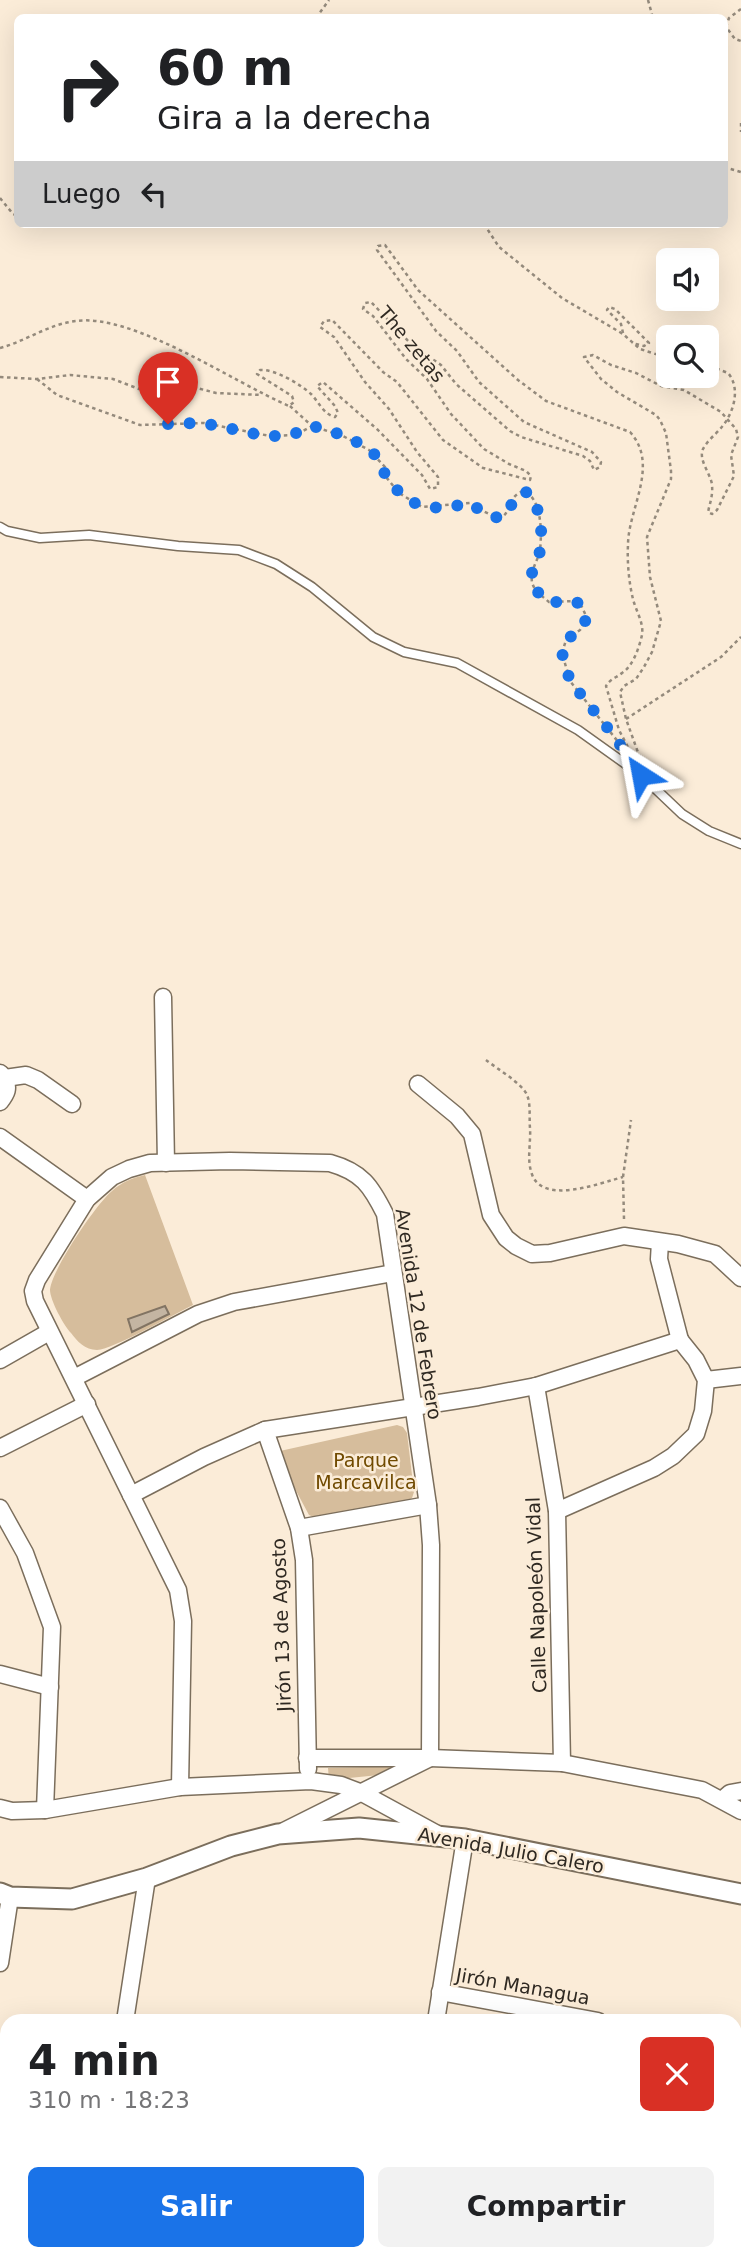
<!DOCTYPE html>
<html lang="es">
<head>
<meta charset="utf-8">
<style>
  :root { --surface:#fff; --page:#f2f2f2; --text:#202124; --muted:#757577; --accent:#1a73e8 }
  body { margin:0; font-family:"DejaVu Sans",sans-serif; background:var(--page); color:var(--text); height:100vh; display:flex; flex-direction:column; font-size:26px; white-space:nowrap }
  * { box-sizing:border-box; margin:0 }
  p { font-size:23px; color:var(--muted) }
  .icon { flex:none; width:38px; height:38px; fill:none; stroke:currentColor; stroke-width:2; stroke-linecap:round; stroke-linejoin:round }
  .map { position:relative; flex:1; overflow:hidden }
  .drawer { position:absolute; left:0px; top:2014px; width:742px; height:247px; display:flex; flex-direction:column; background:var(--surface); border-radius:21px 21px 0 0; box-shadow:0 7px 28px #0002 }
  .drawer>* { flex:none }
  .guide { position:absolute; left:14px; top:14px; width:714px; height:214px; border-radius:10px; box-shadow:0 7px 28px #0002; background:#fff; color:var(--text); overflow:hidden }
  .fabs { position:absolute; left:656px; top:248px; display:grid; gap:14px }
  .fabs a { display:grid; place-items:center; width:63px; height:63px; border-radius:10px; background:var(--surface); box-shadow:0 7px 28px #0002; font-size:35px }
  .pin { position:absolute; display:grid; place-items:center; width:60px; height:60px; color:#fff; margin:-72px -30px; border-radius:50% 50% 50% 0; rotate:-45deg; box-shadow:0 0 7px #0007 }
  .pin .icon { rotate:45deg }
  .me { position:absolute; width:77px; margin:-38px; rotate:326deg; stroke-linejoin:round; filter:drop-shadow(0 0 5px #0008) }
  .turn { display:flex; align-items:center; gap:24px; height:147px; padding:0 28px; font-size:32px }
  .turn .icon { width:91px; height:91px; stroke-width:2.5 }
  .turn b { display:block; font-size:49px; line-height:60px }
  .then { display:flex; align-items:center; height:66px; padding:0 28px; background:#0003; gap:14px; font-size:26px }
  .round { display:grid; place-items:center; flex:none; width:74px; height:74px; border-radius:10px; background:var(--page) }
  .summary { display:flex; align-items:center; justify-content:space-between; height:119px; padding:0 28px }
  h1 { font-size:42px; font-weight:700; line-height:52px }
  .primary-button { display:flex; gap:14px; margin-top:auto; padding:14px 28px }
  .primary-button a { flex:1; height:80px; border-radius:10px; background:var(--accent); color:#fff; font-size:28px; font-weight:700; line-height:80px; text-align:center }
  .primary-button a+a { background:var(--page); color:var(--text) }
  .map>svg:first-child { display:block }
</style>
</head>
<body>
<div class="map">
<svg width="741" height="2260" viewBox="0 0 741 2260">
  <rect width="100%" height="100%" fill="#fbecd8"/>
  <!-- green -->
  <g fill="#d6bd9c">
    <path d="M145 1175 193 1305C174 1314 114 1349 97 1350 85 1350 77 1341 71 1333 64 1326 50 1300 50 1290 51 1271 96 1204 112 1191 122 1182 132 1178 145 1175Z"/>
    <polygon points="397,1425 403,1427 407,1433 414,1492 412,1498 405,1502 316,1518 309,1515 278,1457 280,1451"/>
    <polygon points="397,1766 389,1774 329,1780 328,1768"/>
  </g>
  <!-- building -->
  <polygon fill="#c4b5a2" stroke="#827463" stroke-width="2" points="165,1306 169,1314 132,1332 128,1319"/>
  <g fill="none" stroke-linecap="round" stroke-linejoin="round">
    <!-- service casing -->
    <g stroke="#7b6e5c" stroke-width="11">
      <polyline id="service" points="0,527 7,531 40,538 89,535 178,546 239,550 276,564 312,587 373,637 404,652 457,663 578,730 641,775 682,814 709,831 741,844"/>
    </g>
    <!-- minor casing -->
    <g stroke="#7b6e5c" stroke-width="19">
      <g id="minor">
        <polyline points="163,997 166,1163"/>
        <polyline points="0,1073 5,1078 26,1075 38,1080 72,1104"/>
        <polyline points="418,1084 457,1116 472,1134 491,1215 506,1238 516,1246 532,1254 550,1253 624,1236 678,1244 715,1254 741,1278"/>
        <path d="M0 1102C7 1093 9 1089 5 1078"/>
        <polyline points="0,1137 87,1199"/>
        <polyline points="660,1242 659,1259 680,1340"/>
        <polyline points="0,1360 49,1332"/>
        <polyline points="74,1378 198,1314 234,1302 393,1273"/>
        <polyline points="706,1380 741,1376"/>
        <polyline points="536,1386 557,1511 562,1763"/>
        <polyline points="265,1430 299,1528 304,1560 308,1769"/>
        <polyline points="0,1448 87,1404"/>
        <polyline points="131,1495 204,1457 265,1430 478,1397 536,1386 680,1340"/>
        <polyline points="0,1508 25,1553 52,1627 45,1810"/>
        <polyline points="557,1511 654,1468 673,1456 696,1434 703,1411 706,1380 696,1360 680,1340"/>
        <polyline points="299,1528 428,1505"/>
        <polyline points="0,1674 50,1687"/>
        <polyline points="307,1758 430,1758 562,1763 702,1790 741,1811"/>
        <path d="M180 1787 183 1621 178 1590 35 1301 33 1291 37 1280 87 1199 112 1177 129 1169 150 1163 230 1161 330 1163C362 1172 371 1186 385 1214L428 1505 431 1545 430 1758 284 1831"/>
        <polyline points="723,1799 730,1793 741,1791"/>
        <polyline points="0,1808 12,1811 45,1810 180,1787 311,1781 341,1785 362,1793 441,1836"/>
        <polyline points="0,1963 10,1897"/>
        <polyline points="440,1992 598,2021"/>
        <polyline points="125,2021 147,1878"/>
        <polyline points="436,2021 465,1839"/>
        <polyline points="735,2046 741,2048"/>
        <polyline points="0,2070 7,2071"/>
        <polyline points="0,2200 7,2201"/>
        <polyline points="310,2254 347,2260"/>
        <polyline points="572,2260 573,2254"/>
      </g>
    </g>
    <!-- tertiary casing -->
    <g stroke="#7b6e5c" stroke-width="23">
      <g id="tertiary">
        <polyline points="0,1893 10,1897 72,1899 147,1878 231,1846 278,1834 359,1828 465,1839 741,1894"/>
        <polyline points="735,2148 741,2114"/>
        <polyline points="715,2260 716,2254"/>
      </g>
    </g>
    <!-- path -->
    <g stroke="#948a7c" stroke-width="2.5" stroke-dasharray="3.5 3.5" stroke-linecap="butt">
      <polyline points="648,0 653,18"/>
      <polyline points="741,9 729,18 726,27 735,39 741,41"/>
      <polyline points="316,18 329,0"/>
      <polyline points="741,123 741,132"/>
      <polyline points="724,167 741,172"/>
      <polyline points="0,198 13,214 18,216"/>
      <polyline points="484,224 499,247 562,298 623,334 640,349 668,358"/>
      <polyline points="623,333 621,324 607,310 609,307 615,309 649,343 644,346 632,343"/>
      <path d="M0 348C26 341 49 324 76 321 133 313 233 382 289 406L294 402 292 396 257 374 260 370C275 369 300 384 311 394 319 402 323 414 335 417L338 413 335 406 317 386 323 382 378 430 422 475 430 489 438 487V477L417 452 389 409 365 382 334 337 320 327 324 321 332 320 383 372 397 382 443 440 483 468 530 480 531 476 526 471 509 464 484 449 451 414 427 379 406 359 373 316 363 309 365 303 371 302 412 345 441 365 456 384 510 431 521 437 583 456 590 461 594 470 600 467 601 462 592 452 524 422 479 382 457 351 436 331 377 250 378 246 385 245 418 290 518 380 546 401 630 432C660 465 628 509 628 545 627 562 629 583 633 599 636 611 644 623 642 635 639 648 633 666 622 673 616 678 610 679 606 686L619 730 631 753"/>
      <polyline points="0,377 37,379 70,375 113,379 139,389 182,384 216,393 262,395"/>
      <polyline points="37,379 57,395 140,425 204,423 270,436 296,435 312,426"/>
      <path d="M290 406 312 426 343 436 369 450 385 467 386 477 399 493 422 507 470 503C521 536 497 501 523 491 542 497 542 533 540 550 538 561 530 570 532 582 534 591 542 596 549 602L574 601 582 607 587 618 580 630 566 640 562 653 570 681 619 743"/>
      <polyline points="626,719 721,657 741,637"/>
      <path d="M640 758 626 719 620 692 624 686 636 679 644 667 652 652 661 621 650 577 647 537 671 479V471L666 433 660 420 656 415 617 392 601 379 584 357 593 355 611 365 636 373 661 386 684 390 721 412 736 429 738 437 731 455 734 476 717 510 712 514 708 512C710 503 713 495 712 485 711 474 698 460 703 449 707 441 716 434 721 428 734 413 741 388 728 373L707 365"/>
      <path d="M486 1060C496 1068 523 1084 527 1095 531 1104 529 1118 530 1128 531 1141 527 1158 531 1171 539 1207 600 1183 623 1177"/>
      <polyline points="624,1219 623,1177 631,1120"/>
    </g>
    <!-- service -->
    <use href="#service" stroke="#fff" stroke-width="8"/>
    <!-- minor -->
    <use href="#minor" stroke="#fff" stroke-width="16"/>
    <!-- tertiary -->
    <use href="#tertiary" stroke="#fff" stroke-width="19"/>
  </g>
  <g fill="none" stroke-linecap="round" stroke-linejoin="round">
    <!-- route -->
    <path stroke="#1a73e8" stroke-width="12" stroke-dasharray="0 21.6" d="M168 424C180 424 194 422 206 424 245 429 276 447 312 426 333 431 360 440 376 456 383 463 382 472 388 479 411 511 434 511 470 503 479 509 494 523 506 515 510 512 512 500 516 495L527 492C541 504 544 537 539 555 536 564 530 571 532 581 534 591 542 596 549 602H577L587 618 580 630 566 640 562 653 570 681 614 736 641 775"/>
  </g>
  <g text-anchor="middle" stroke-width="5" stroke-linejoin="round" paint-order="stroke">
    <!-- street labels -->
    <g font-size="19" fill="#2f2922" stroke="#fbecd8">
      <text transform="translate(412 344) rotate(50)" y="7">The zetas</text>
      <text transform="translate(419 1314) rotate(81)" y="7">Avenida 12 de Febrero</text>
      <text transform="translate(536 1595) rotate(-92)" y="7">Calle Napoleón Vidal</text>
      <text transform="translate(281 1625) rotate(-92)" y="7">Jirón 13 de Agosto</text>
      <text transform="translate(511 1850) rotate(10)" y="7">Avenida Julio Calero</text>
      <text transform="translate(523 1986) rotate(10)" y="7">Jirón Managua</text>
    </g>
    <!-- park labels -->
    <g font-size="19" fill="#704a00" stroke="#fbecd8">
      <text x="366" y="1467">Parque<tspan x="366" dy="22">Marcavilca</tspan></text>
    </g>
  </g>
</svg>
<div class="fabs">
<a><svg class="icon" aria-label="sound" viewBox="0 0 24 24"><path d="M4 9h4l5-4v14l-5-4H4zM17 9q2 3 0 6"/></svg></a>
<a><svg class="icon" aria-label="search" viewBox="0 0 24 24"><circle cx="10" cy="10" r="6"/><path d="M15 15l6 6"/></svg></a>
</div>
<div class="pin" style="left:168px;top:424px;background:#d93025"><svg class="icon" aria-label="arrive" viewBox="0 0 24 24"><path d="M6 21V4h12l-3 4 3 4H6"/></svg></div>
<svg class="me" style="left:641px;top:775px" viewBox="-20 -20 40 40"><path d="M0-17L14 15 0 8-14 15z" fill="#1a73e8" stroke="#fff" stroke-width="4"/></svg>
<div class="guide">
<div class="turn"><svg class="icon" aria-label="right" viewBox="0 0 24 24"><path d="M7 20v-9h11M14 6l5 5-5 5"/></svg><div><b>60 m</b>Gira a la derecha</div></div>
<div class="then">Luego<svg class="icon" aria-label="left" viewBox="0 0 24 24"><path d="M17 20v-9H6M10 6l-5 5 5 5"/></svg></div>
</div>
<section class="drawer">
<div class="summary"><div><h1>4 min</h1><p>310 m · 18:23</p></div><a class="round" style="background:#d93025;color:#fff"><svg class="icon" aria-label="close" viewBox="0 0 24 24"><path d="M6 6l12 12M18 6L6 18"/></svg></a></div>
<div class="primary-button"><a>Salir</a><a>Compartir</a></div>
</section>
</div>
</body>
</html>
